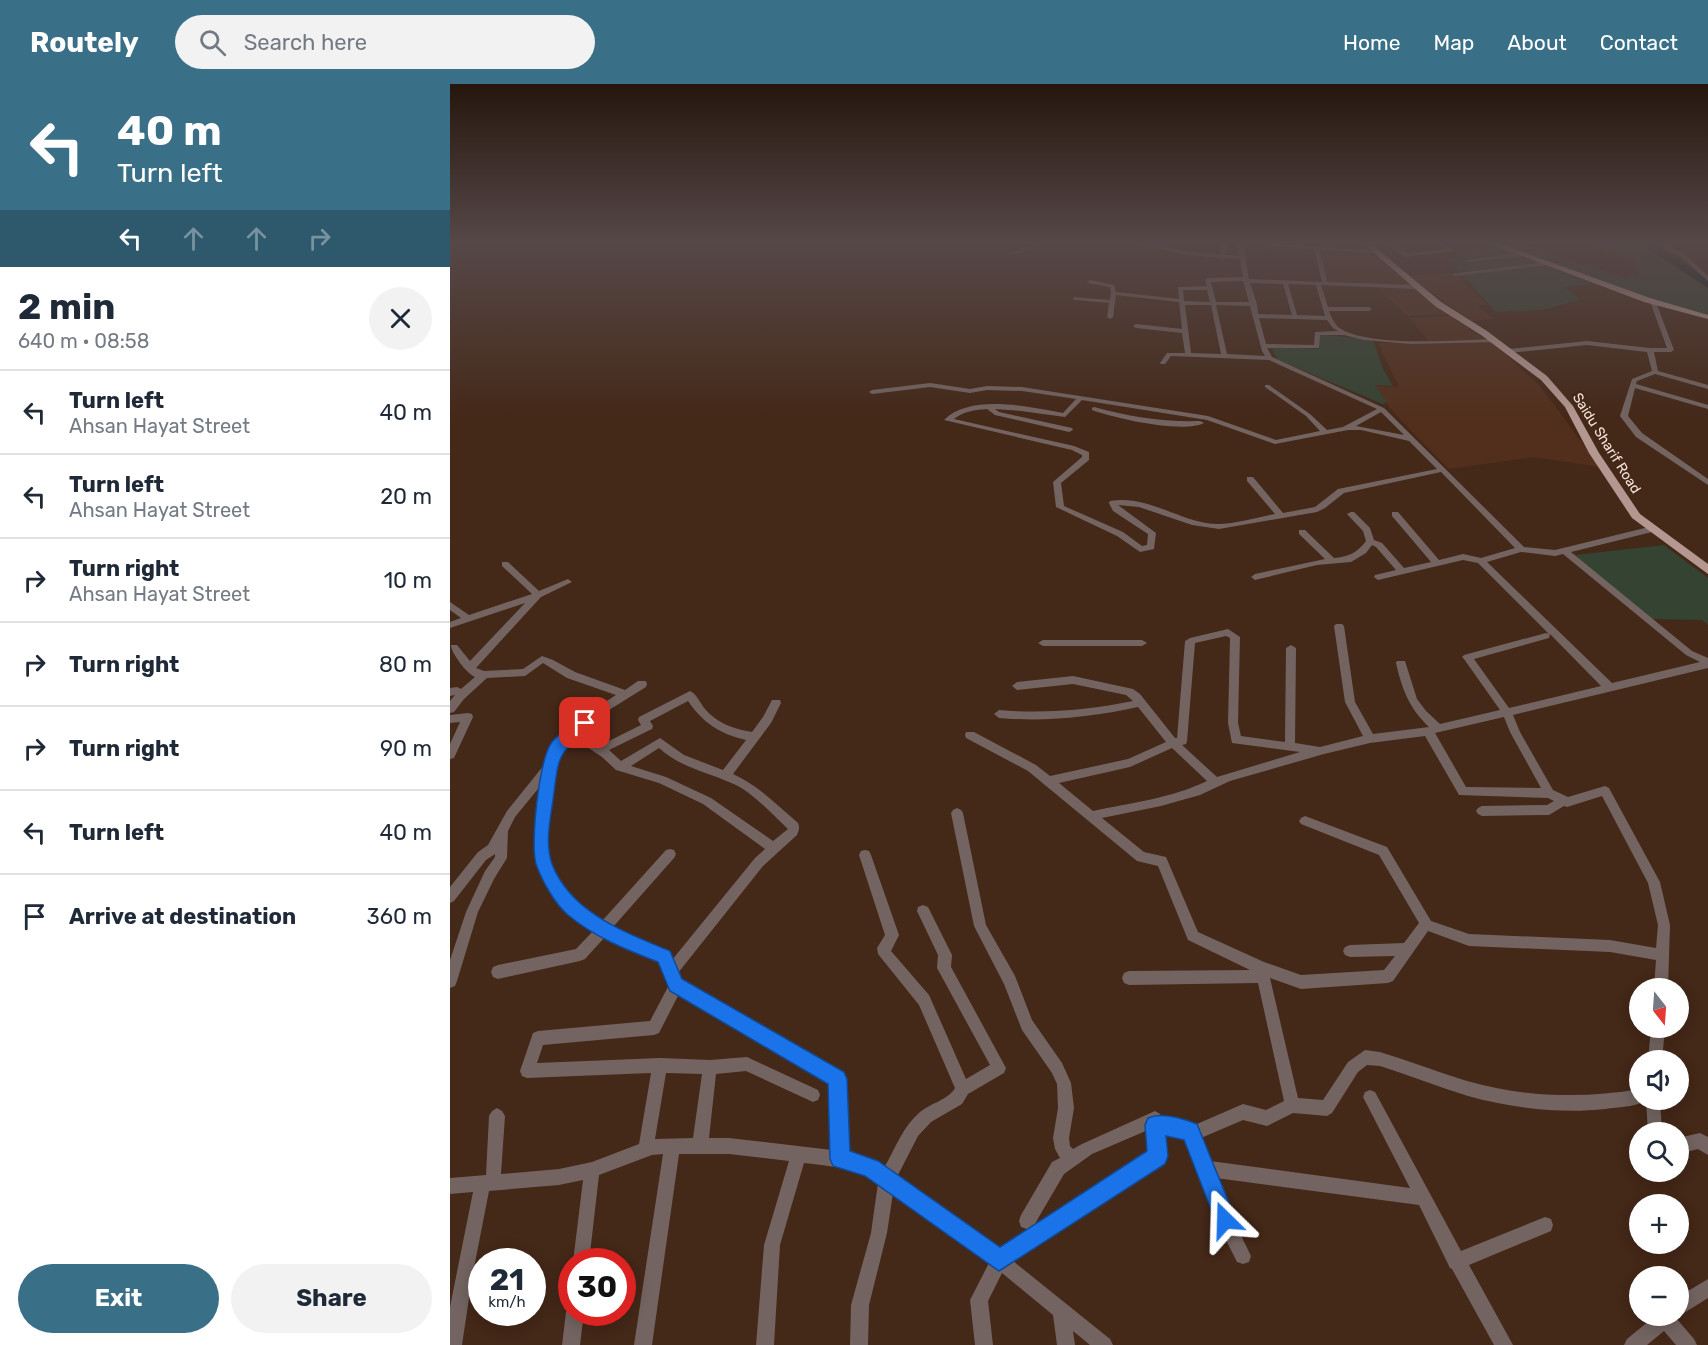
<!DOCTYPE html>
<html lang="en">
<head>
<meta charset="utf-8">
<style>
  :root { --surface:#fff; --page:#f2f2f3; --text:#1f2937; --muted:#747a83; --line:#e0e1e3; --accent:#3a7087 }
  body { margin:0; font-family:Rubik,sans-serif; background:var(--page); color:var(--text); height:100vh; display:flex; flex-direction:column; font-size:22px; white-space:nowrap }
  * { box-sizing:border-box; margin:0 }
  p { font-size:20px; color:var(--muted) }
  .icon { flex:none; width:33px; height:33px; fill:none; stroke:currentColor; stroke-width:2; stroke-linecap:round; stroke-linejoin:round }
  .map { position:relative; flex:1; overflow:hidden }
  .sheet { display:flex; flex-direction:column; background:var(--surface); width:450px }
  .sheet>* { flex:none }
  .guide { background:#3a7087; color:#fff; overflow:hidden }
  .needle { width:39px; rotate:163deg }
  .fabs { position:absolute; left:1179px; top:894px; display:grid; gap:12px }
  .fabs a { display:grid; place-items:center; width:60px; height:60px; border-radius:50%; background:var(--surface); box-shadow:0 3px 15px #0003; font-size:30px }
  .speed { position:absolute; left:18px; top:1164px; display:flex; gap:12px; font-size:30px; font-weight:700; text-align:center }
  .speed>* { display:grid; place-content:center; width:78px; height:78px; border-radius:50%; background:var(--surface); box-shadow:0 3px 15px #0003; line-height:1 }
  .speed small { font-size:15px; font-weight:400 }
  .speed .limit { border:9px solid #d22; background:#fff; color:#111 }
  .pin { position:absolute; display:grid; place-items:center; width:51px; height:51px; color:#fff; margin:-26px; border-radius:12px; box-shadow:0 3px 9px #0006 }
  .me { position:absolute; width:66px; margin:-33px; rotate:338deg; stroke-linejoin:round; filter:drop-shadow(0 0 4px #0008) }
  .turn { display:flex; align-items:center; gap:21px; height:126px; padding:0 18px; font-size:27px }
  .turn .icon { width:78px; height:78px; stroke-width:2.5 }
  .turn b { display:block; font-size:42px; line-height:51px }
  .lanes { display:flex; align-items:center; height:57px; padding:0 18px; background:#0003; justify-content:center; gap:30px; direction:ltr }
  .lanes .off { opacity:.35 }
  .round { display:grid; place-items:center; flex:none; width:63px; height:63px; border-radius:32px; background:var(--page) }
  .overview { display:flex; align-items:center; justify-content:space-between; height:102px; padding:0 18px }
  h1 { font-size:36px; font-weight:700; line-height:45px }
  .primary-button { display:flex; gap:12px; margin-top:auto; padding:12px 18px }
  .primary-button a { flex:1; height:69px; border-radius:36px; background:var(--accent); color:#fff; font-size:24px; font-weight:700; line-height:69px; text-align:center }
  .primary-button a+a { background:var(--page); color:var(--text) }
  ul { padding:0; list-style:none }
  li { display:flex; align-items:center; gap:18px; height:84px; padding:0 18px; border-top:2px solid var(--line) }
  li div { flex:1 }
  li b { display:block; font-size:22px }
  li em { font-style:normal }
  header { display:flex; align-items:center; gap:36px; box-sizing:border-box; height:84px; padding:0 30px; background:var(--accent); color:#fff }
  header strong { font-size:28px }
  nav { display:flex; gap:33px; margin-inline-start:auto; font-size:21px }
  .search { width:420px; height:54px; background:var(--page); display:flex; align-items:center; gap:15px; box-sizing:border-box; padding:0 21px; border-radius:33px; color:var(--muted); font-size:22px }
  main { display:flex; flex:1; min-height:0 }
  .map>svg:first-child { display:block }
</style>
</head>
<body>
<header>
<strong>Routely</strong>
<div class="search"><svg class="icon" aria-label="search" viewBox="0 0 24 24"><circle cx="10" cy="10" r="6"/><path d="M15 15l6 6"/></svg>Search here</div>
<nav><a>Home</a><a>Map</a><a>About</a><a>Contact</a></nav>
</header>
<main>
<section class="sheet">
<div class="guide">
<div class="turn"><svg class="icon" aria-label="left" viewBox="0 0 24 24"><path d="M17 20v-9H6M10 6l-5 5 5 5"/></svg><div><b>40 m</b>Turn left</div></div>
<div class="lanes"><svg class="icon" aria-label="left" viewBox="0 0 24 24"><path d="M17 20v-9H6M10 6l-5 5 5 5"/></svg><svg class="icon off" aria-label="ahead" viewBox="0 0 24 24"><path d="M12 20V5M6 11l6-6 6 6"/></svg><svg class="icon off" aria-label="ahead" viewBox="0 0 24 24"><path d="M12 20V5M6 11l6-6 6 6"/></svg><svg class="icon off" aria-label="right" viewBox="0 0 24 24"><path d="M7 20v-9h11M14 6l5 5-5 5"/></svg></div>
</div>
<div class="overview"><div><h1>2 min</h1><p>640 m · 08:58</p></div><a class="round"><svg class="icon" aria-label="close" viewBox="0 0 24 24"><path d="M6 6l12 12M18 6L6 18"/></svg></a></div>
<ul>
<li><svg class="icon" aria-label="left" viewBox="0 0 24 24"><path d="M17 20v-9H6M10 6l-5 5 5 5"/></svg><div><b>Turn left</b><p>Ahsan Hayat Street</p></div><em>40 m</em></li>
<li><svg class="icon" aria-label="left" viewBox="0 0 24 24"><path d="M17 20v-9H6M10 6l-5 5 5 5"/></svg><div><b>Turn left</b><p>Ahsan Hayat Street</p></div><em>20 m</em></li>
<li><svg class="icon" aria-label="right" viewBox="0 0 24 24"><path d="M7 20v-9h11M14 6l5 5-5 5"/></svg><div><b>Turn right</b><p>Ahsan Hayat Street</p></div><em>10 m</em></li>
<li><svg class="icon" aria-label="right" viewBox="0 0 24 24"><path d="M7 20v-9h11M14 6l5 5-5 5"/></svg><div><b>Turn right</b></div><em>80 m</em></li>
<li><svg class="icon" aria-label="right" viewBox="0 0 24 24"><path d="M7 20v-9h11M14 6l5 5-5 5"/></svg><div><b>Turn right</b></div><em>90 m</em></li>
<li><svg class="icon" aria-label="left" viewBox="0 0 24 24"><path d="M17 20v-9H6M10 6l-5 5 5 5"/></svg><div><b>Turn left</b></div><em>40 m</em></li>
<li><svg class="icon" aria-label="arrive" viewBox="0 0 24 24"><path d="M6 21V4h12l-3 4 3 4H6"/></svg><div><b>Arrive at destination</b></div><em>360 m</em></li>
</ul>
<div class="primary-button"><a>Exit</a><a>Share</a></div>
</section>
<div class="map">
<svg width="1258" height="1261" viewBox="0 0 1258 1261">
  <rect width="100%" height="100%" fill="#442818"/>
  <!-- built -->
  <g fill="#522f1c">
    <polygon points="868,169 920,169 999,230 957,232 927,203 876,198"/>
    <polygon points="1004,189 1037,221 1027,221 1044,235 1022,237 959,192"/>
    <polygon points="1000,232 1051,266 1090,302 1150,383 1084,373 999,385 942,327 926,302 949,303 928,259 979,257 959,234"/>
  </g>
  <!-- green -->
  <g fill="#344332">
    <polygon points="1050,160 1075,160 1113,175 1100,179"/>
    <polygon points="1139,160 1195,162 1238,185 1258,205 1258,232 1189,212 1103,181 1118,176 1175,194 1189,191 1189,182 1177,174"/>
    <polygon points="1045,163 1097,182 1090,184 1100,183 1142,200 1114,203 1130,216 1092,226 1046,228 996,174 1009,173 1008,169"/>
    <polygon points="868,250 923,256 933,285 943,302 925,301 937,318 933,320 828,276 821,263 869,265"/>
    <polygon points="1214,461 1258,494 1258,541 1252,536 1196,535 1125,471"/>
  </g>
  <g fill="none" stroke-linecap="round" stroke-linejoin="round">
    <!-- river -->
    <path fill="#011d22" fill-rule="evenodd" d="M1191 160C1215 160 1239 183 1258 197V204Z"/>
    <!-- minor -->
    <g fill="#736461" fill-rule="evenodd">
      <path d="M580 160H586C578 166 568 173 557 169L569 167Z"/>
      <path d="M689 160H699L736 167 770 171 772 160H777L775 171 790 172 787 160H793L799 195 872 198 864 165 798 160H829L924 166 922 169 870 166 877 198 967 201 970 203 967 205 871 201 878 223H919L922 225 919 227H879C881 232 884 239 888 243 915 264 1010 256 1045 255L1048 257 1047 258 961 260 914 256 894 251H870L869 264H817L822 273 934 324 1074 463 1105 466 1203 442 1207 445 1206 447 1121 468 1242 567 1258 574V584L1063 631 1070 648 1103 706 1118 713 1155 702 1159 704 1210 798 1220 841 1218 904H1204L1206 876 1160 868 1019 862 978 847 943 897 938 899 851 905 820 894 848 1014 873 1016 898 978 915 966 930 968C959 977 988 988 1017 997 1073 1013 1132 1015 1190 1005V1016H1210L1212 1048H1198L1196 1017C1184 1023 1168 1023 1155 1025 1110 1030 1061 1024 1018 1012 988 1003 959 991 930 982L917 981 908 988 882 1029 877 1032 843 1029 817 1042 793 1036 751 1054 760 1077 960 1104 913 1013 915 1008 920 1006 925 1008 1011 1167 1095 1133 1101 1135 1103 1141 1101 1147 1019 1181 1063 1261H1044L1002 1185 1000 1184 969 1121 766 1094 781 1131 801 1172 799 1178 793 1180 787 1178 769 1142 735 1054 714 1050 716 1072 714 1078 563 1177 660 1255 663 1261H640L623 1247 625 1261H607L603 1231 552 1189 538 1217 543 1261H525L520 1216 539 1179 443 1109 437 1149 419 1221 418 1261H400L401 1221 421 1149 428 1099C406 1084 380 1082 354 1079L330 1161 324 1261H306L314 1161 339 1077 279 1070H229L202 1261H184L213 1070 202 1071 149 1091 139 1178H123L133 1096 109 1101 39 1107 22 1194 12 1261H0V1223L23 1108 0 1110V1094L36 1091 39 1032 42 1027 47 1024 52 1027 55 1032 51 1090 109 1085 142 1078 189 1060 201 989 77 994 72 992 70 987 83 949 88 947 200 937 219 901 209 877 155 853 135 875 130 877 48 895 43 893 41 888 43 883 48 881 126 865 144 846C111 827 86 796 85 756 85 737 90 719 92 700L65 733 58 747 57 774 44 795 28 828 7 897 5 902 0 904V876L16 828 35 787 45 773V770L36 776 4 817 0 819V803L28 768 38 761 57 727 94 681 104 658 132 633 166 611 117 594 93 579 75 592 37 594 14 615 4 628 0 629V617L5 611 0 612V604L7 603 11 605 25 593C17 590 1 569 1 561H7L20 577 75 519 0 544V538L11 534 0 526V518L19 531 82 510 52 482V478H58L89 507 118 495 122 498 91 513 26 584 34 587 73 585 92 572 103 576 125 588 175 606 188 597H196L197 600 196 603 151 631 129 647 151 661 191 641 188 636 189 633 240 607C247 610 250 619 255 625 268 640 284 645 302 648L313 633 322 616H330L331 619 321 639 283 690C309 702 327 721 348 739 350 744 349 746 347 751L313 782 228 889 231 896 392 990 394 995 398 1069 420 1076 434 1084C445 1065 453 1042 470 1028 481 1019 498 1016 505 1004L469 921 428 870 427 864 435 851 409 771 411 767 415 766 419 767 421 771 449 851 441 867 479 911 516 995 540 981 487 884 488 871 467 827 468 823 473 821 478 823 502 871 501 883 556 984 554 989 518 1010 512 1020 481 1038 468 1052 447 1093 549 1166 700 1068 698 1046 642 1070 614 1090 583 1143 577 1145 571 1143 569 1137 571 1131 602 1078 610 1074 605 1065 603 1054 608 1024 607 1000 602 989 572 946 554 900 524 842 501 729 503 726 507 724 511 726 513 729 536 841 565 892 582 936 612 979 621 999 624 1024 619 1054 620 1062 623 1065 632 1060 705 1027 710 1030 712 1035 747 1040 793 1020 816 1026 834 1017 808 899 679 901 674 899 672 894 674 889 679 887 800 886 738 856 708 782 687 777 578 687 516 654 515 651 516 648H524L586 681 600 692 678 675 716 658 688 623C642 633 596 638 549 634L544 630 549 626C594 630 639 626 683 617L676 611 623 600 567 606 562 602 567 598 623 592 683 605 690 610 725 654H727L735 557 740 554 778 545 790 553 788 639 791 652 835 658 836 564 841 561 846 564 845 659 870 663 913 652 895 618 884 542 886 540H892L894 542 905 618 923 650 979 643C959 624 952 605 946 579L947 577H955L967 615 976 627 990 640 1050 626 1014 575 1012 573 1014 571 1096 549 1099 550 1028 479 1013 476 928 496 924 493 925 491 946 486 926 463 922 461 916 469 901 478 867 481 805 496 801 493 805 490 875 475 849 450V446H855L884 474C898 473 907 469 916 457L913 447 897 430 901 428H904L920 444 924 456 932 459 954 484 981 478 942 432V428H948L989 476 1013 470 1031 474 1065 464 991 388 894 409 875 424 867 428 769 445 742 441 689 423 668 421 706 449 704 465 690 468 667 452 606 423 603 398 632 373V371L622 366 494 336C521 309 580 323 613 329L626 315 572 307 537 306 520 309 480 303 422 310 419 308 422 306 480 299 520 305 537 302 572 303 758 332 826 356 870 347 856 332 815 303V301H819L860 330 877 346 893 343 927 325 819 276 721 272 715 280H711L710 279 717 269H735L732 249 686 244 683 242 686 240 732 245 729 218 666 211 663 233 660 235 657 233 659 219 625 216 623 215V213L660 216 661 209 660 203 638 199 637 198 640 196 664 201 666 208 729 215 728 203 757 202 755 196 758 194 793 193 790 175 775 174 772 176 769 174 736 171ZM793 197 799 218H766L761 198ZM800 199 833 200 842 231 808 230 807 220ZM838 200 866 201 875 232 847 231ZM733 206H757L760 218 734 217ZM735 221H761L771 270 741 269ZM766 221 800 222 812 267 815 272 777 270ZM809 234 877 236 883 244 888 247 865 248 864 261 816 260ZM632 316 757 336 825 360 898 346H911L959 357 987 385 888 405 865 423 833 429 803 393H797V397L825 430C804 434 777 443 756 439 723 433 694 411 660 417L659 419 663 427 698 450 697 461 692 462 673 448 614 422 611 399 639 376V368L624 362 504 335C514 327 525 326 537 325L545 331 619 348 623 346 622 344 549 328 545 325 571 327 615 333ZM931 328 954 351 906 342ZM1071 468 1105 472 1113 470 1236 571 1250 578 1162 599 1037 478ZM1100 550 1151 602 1059 624 1024 575 1099 554ZM776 552 780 554 778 639 782 659 850 668 767 693 732 661 736 660 737 657 745 559ZM238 617C253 639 270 650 296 656L273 686 234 671 210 654 171 677 159 666 202 645 203 642 200 637ZM1054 633 1060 648 1091 704 1016 703 985 649ZM975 652 1009 711 1098 714 1104 717 1097 721 1032 722 1028 724 1026 727 1028 730 1032 732 1099 731 1114 722 1117 723 1152 712 1198 799 1208 841 1206 864 1160 856 1019 850 981 837 937 763 855 732 851 734 849 737 851 740 929 771 969 839 954 859 900 861 895 863 893 867 895 871 900 873 945 872 934 886 851 891 814 878 748 848 716 773 694 768 652 734 711 722 750 711 780 697 874 670 920 659ZM122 653 152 673 166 686 209 699 253 720 315 765 305 774 222 876 219 868 163 843 224 774 226 770 224 766 220 765 216 766 152 837C94 804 95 771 102 712 104 689 104 669 122 653ZM209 664C232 685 262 689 288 702 307 713 322 730 338 745L323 757 261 714 216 693 181 682ZM722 664 757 697C722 714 680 719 643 727L609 699 680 683ZM229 910 380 999 382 1066 279 1054H259L266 990 296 987 363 1018 368 1016 370 1011 368 1006 297 973 260 976 210 974 87 979 93 961 204 951 209 949ZM216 989 252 990 243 1054 205 1055Z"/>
      <polygon points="940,160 944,160 956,169 996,166 990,160 995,160 1004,167 955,173 940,162"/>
      <path d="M1205 160C1227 160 1243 178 1258 192V197L1232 173Z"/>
      <polygon points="1071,169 1073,172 1019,178 1016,176"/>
      <polygon points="1095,178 1097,181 1005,192 1002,190"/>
      <polygon points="1205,218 1210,219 1207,221 1224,266 1221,268 1204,268 1208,287 1258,301 1258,305 1205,290 1187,297 1186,300 1258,321 1258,325 1185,304 1178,332 1192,349 1258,395 1258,401 1186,353 1170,332 1182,295 1202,287 1197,268 1137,261 1058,269 1055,267 1058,265 1137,257 1200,264 1217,264 1201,220"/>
      <path d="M644 323C680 333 713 338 750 337L754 339C733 350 664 334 642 326V324Z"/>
      <polygon points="593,556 692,556 697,559 692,562 593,562 588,559"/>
      <polygon points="18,629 22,630 23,633 4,674 0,675 0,660 10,638 0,639 0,631"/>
      <polygon points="1201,944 1215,944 1212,976 1198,976"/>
      <polygon points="1250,1049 1258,1053 1258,1071 1248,1065 1228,1070 1228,1054"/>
      <polygon points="1258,1195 1258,1214 1226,1234 1244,1255 1247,1261 1226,1261 1214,1247 1197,1261 1174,1261 1177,1255 1205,1232 1228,1232 1228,1213"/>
      <polygon points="122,1221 122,1228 134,1228 130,1261 112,1261 116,1228 119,1222"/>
    </g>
    <!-- major -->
    <g fill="#b59791" fill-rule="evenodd">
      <polygon points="914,160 921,160 991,218 1037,247 1097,292 1123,322 1149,369 1190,430 1258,480 1258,490 1182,434 1139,369 1115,323 1091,296 1031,251 985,222"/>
      <polygon points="1040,160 1050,160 1200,214 1258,231 1258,235 1194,218"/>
    </g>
  </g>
  <!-- sky -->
  <linearGradient id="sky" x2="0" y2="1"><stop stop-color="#25160d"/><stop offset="0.47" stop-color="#564848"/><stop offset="1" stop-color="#564848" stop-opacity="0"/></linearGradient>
  <rect width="1258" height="337" fill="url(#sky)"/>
  <!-- route -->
  <path fill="#1a73e8" stroke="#114b97" stroke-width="1.5" d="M135 634 140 635V643C106 671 109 672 103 716 100 736 95 760 102 780 121 829 175 848 220 867L232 895 394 988 397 995 400 1067 428 1077 550 1163 697 1067 695 1041 698 1034C711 1028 734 1035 747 1040L786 1136 783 1143 775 1146 768 1143 734 1056 716 1052 718 1072 715 1080 549 1187 415 1092 383 1082 380 1075 378 1000 220 907 208 878C177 866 144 853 118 831 105 820 92 797 86 780 80 760 89 675 102 658 109 650 125 637 135 634Z"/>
  <g text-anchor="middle" stroke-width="6" stroke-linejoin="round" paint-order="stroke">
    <!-- far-street labels -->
    <g font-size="14" fill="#f6e3da" stroke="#442818">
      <text transform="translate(1157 359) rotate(58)" y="5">Saidu Sharif Road</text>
    </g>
  </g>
</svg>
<div class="fabs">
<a><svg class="needle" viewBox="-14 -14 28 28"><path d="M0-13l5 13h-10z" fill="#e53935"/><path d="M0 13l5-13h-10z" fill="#747a83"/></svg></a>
<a><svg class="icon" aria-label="sound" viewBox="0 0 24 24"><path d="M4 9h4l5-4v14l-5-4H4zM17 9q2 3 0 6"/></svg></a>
<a><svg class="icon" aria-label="search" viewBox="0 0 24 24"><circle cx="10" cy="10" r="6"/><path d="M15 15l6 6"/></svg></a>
<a>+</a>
<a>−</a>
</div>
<div class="speed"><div>21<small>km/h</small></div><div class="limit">30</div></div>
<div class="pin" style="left:135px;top:639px;background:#d93025"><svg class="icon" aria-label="arrive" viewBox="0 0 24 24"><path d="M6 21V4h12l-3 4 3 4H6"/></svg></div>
<svg class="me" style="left:775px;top:1136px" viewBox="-20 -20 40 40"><path d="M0-17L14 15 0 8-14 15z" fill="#1a73e8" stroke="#fff" stroke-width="4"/></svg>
</div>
</main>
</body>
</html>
